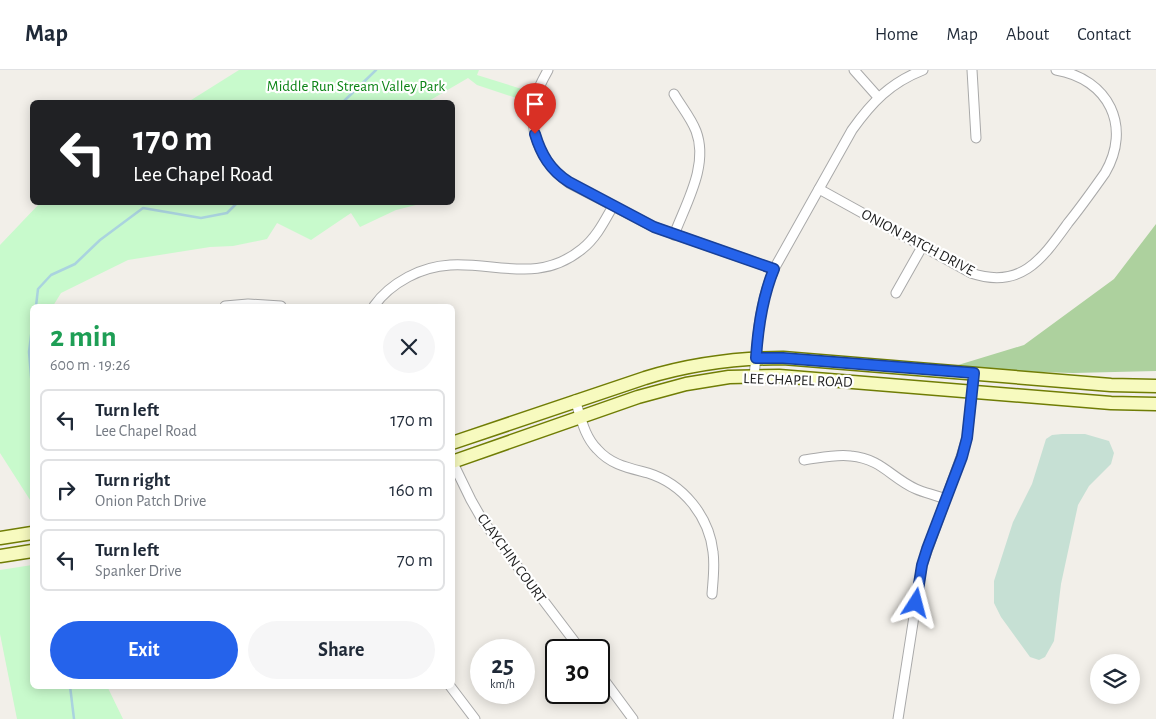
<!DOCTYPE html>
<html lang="en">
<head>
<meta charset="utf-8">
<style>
  :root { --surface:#fff; --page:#f6f6f7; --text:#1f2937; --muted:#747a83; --line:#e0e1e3; --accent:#2563eb }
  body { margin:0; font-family:"Alegreya Sans",sans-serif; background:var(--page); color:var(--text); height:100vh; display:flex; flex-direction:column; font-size:19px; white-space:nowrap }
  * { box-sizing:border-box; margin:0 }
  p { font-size:16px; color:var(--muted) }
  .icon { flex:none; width:28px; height:28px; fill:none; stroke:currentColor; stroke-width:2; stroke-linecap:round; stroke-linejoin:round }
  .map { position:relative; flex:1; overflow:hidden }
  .panel { position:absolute; left:30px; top:234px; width:425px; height:385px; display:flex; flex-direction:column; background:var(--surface); border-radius:8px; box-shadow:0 2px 12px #0003 }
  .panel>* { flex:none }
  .guide { position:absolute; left:30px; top:30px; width:425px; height:105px; border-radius:8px; box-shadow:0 2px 12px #0003; background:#202124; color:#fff; overflow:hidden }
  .controls { position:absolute; left:1090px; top:584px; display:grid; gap:10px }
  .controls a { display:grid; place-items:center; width:50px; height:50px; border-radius:50%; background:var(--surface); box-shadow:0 2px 12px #0003; font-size:25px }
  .speed { position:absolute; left:470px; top:569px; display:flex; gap:10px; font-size:25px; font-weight:700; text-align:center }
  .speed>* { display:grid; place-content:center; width:65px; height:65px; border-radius:50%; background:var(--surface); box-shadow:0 2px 12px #0003; line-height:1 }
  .speed small { font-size:12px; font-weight:400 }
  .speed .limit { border:2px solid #111; border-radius:8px; background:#fff; color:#111 }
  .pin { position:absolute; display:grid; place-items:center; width:42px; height:42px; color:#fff; margin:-51px -21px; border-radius:50% 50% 50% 0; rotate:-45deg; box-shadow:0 0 5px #0007 }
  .pin .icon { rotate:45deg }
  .me { position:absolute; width:55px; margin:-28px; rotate:9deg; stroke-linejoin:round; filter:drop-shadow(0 0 4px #0008) }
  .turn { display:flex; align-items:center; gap:18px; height:105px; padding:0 20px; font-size:22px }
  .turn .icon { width:65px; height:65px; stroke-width:2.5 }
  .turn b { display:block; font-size:35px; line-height:42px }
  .round { display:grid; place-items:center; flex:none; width:52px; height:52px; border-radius:26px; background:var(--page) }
  .overview { display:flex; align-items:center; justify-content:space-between; height:85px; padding:0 20px }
  h1 { font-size:30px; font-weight:700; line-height:38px; color:#1e9e55 }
  .cta { display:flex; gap:10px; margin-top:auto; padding:10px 20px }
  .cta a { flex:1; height:58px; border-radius:30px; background:var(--accent); color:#fff; font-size:20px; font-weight:700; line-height:58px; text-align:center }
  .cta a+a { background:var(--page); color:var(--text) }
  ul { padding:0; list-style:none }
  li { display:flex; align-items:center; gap:15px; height:62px; margin:0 10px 8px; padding:0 10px; border:2px solid var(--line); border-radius:8px }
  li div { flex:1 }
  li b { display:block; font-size:19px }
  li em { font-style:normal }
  header { display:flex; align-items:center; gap:30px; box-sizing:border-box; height:70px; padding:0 25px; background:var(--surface); border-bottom:1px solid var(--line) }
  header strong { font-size:24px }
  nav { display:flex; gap:28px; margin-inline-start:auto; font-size:18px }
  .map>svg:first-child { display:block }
</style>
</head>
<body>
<header>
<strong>Map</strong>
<nav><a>Home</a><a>Map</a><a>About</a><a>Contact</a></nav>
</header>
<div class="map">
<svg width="1156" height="649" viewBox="0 0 1156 649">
  <rect width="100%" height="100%" fill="#f2efe9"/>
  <!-- forest -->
  <polygon fill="#add19e" points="1156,154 1156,301 1073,303 945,299 1024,275 1114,209"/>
  <!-- wetland -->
  <polygon fill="#c6e0d4" points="1062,364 1085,364 1109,371 1114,383 1111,394 1089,416 1078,435 1061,514 1054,571 1045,587 1039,590 1030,587 1001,547 994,533 994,511 1013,452 1032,414 1046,369 1052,365"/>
  <!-- park -->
  <g fill="#c8facc">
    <polygon points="239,0 479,0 477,5 525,20 522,30 477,15 468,8 427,32 188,32"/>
    <polygon points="40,133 40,132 424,133 396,140 360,157 351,143 311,170 277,153 267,169 233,176 210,177 128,190 61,223 53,236 32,236 32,433 0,383 0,175"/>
    <polygon points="32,495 32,616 107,616 123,649 17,649 0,564 0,500"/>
  </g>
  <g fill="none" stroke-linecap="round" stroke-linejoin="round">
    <!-- stream -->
    <g stroke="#aad3df" stroke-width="2.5">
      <polyline points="343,32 376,0"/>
      <polyline points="36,236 38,219 51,205 75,194 100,170 143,138 201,148 227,143 238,132"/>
      <polyline points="32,258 29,282 32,318"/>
      <polyline points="70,616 74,649"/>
    </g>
    <!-- street casing -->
    <g stroke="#a9a9a9" stroke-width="11">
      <g id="street">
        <path d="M548 0C543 9 538 18 535 28 527 61 542 94 569 113L654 157 774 199"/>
        <polyline points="854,0 878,27"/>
        <polyline points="972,0 976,68"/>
        <path d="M674 24C681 36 691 48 696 61 709 95 686 133 674 165"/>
        <path d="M819 119 971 203C1021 220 1042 189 1068 153 1081 137 1093 120 1105 103 1132 57 1109 9 1056 0"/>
        <polyline points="896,223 922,177"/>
        <polyline points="225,236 248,234 281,236"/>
        <path d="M374 236C383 223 395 214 408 207 469 173 526 225 582 179 596 168 604 152 613 136"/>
        <path d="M754 307C758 267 758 237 774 199L852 60C872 32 890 13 923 0"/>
        <path d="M575 330C581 347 584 366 597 379 611 395 629 398 648 403 683 414 709 446 713 482 715 496 713 510 712 524"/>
        <path d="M804 390C820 388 835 384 851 386 882 389 891 408 916 419 925 423 936 425 945 429"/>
        <polyline points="452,391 471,430 483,451 581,580"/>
        <polyline points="599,603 633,649"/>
        <polyline points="450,616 475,649"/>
        <polyline points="898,649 922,495 961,387 967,368 974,303"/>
      </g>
    </g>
    <!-- secondary casing -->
    <g stroke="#707d05" stroke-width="15">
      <g id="secondary">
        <path d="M452 373 645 308C691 294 735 288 783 288L1111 315 1156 316"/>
        <polyline points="452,392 638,327 686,314 729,307 779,306 1111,333 1156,334"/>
        <polyline points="0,468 32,463"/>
        <polyline points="0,486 32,481"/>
      </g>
    </g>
    <!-- street -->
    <use href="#street" stroke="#fff" stroke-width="9"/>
    <!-- secondary -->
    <use href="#secondary" stroke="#f7fabf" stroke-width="12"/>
  </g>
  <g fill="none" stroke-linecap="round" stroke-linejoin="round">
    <!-- route casing -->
    <g stroke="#184099" stroke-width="12">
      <path id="route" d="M535 64C541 84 550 100 569 112L654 157 774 199C762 228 758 257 756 288H783L974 303 967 368 962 387 927 479 922 495 916 533"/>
    </g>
    <!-- route -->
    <use href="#route" stroke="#2563eb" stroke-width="9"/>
  </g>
  <g text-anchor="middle" stroke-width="4.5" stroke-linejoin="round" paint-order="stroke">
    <!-- park labels -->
    <g font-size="15" fill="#0c8416" stroke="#fff">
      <text x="356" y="21">Middle Run Stream Valley Park</text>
    </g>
    <!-- street labels -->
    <g font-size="15" fill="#222" stroke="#fff">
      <text transform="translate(918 172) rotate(28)" y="5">ONION PATCH DRIVE</text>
      <text transform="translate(798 310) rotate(2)" y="5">LEE CHAPEL ROAD</text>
      <text transform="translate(512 488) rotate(54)" y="5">CLAYCHIN COURT</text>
    </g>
  </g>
</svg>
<div class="controls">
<a><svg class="icon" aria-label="layers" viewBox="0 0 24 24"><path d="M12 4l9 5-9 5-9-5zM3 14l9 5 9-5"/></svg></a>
</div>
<div class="speed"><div>25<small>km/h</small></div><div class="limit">30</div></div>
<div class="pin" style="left:535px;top:64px;background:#d93025"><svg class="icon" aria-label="arrive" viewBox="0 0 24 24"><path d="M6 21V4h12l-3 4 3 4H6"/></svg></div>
<svg class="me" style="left:916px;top:533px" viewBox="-20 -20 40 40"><path d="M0-17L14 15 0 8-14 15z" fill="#2563eb" stroke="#fff" stroke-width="4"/></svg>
<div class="guide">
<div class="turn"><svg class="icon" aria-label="left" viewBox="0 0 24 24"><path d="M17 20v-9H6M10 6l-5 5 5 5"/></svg><div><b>170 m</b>Lee Chapel Road</div></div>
</div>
<section class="panel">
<div class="overview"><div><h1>2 min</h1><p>600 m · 19:26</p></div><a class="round"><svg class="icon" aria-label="close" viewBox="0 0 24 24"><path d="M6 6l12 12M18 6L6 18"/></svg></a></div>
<ul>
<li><svg class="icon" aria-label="left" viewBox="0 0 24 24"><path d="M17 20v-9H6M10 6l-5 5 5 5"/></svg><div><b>Turn left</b><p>Lee Chapel Road</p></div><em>170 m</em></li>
<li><svg class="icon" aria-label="right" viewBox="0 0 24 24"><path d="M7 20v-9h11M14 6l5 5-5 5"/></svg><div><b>Turn right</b><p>Onion Patch Drive</p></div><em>160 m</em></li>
<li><svg class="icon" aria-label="left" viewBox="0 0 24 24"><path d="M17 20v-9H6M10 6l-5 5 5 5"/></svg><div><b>Turn left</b><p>Spanker Drive</p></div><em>70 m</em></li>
</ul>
<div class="cta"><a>Exit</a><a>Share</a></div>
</section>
</div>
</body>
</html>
